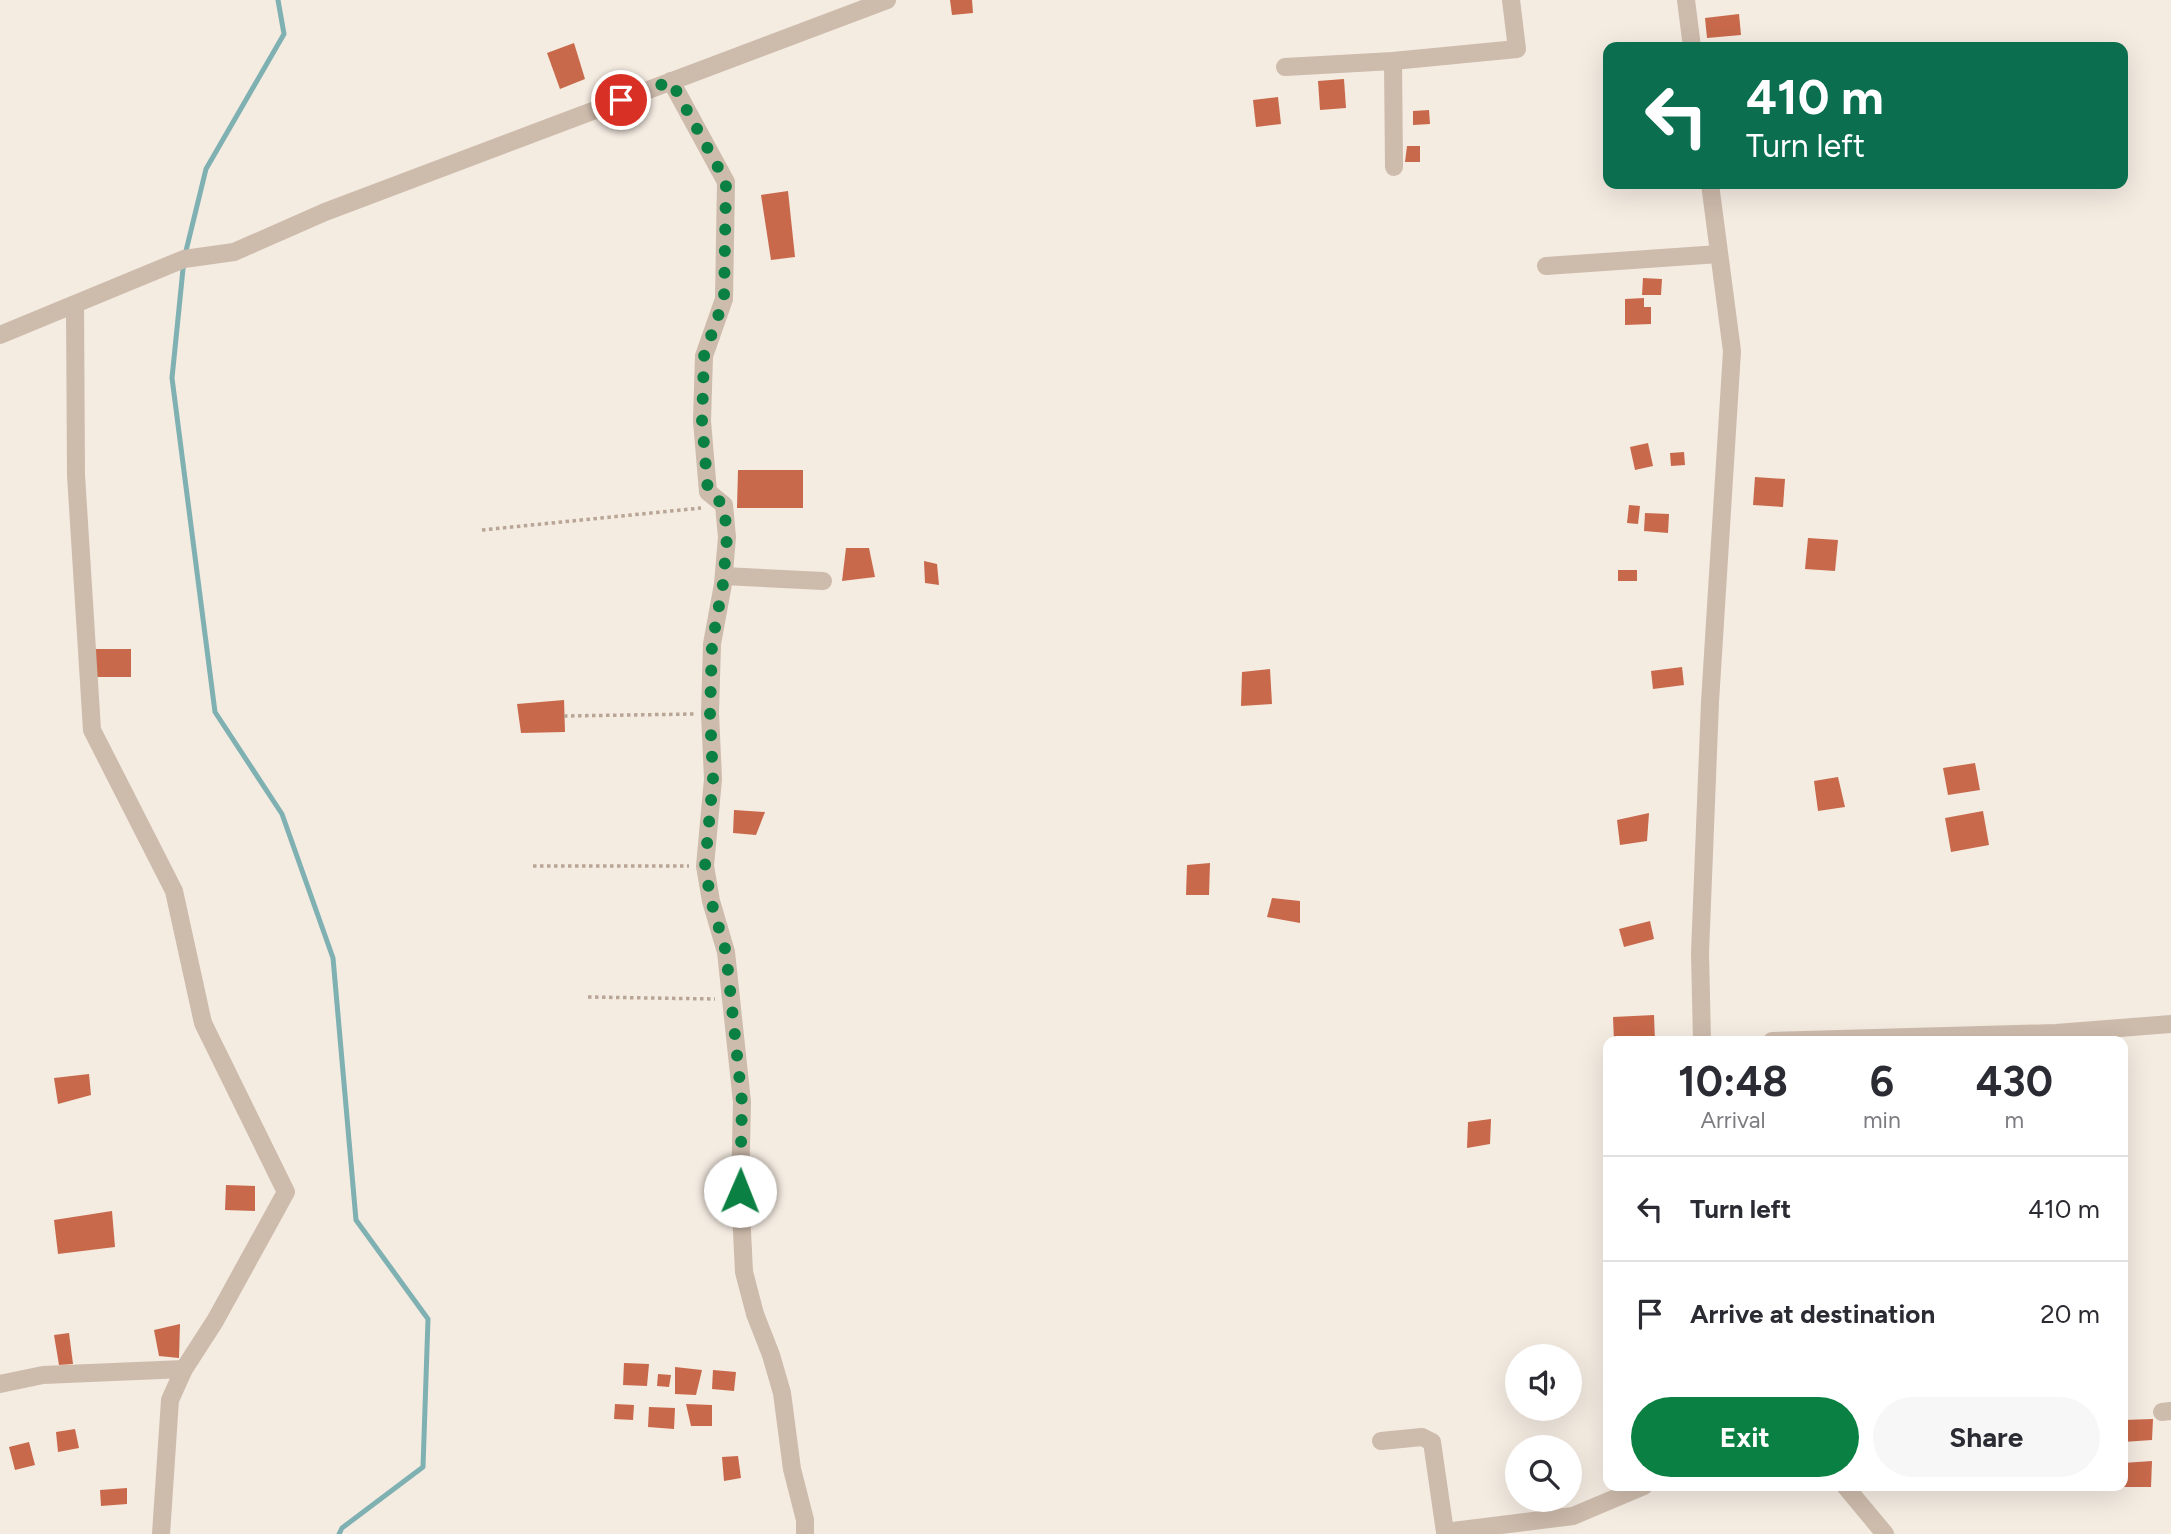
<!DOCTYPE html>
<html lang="en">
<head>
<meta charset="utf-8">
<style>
  :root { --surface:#fff; --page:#f7f7f7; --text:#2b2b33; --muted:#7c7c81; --line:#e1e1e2; --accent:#0b8043 }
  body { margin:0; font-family:Figtree,sans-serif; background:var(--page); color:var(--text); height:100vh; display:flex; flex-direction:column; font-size:26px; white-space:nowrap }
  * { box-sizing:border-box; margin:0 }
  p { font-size:23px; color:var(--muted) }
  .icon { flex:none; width:38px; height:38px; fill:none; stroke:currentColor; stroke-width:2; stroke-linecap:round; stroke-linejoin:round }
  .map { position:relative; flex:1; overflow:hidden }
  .panel { position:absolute; left:1603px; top:1036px; width:525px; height:455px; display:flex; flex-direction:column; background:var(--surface); border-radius:14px; box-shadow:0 7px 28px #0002 }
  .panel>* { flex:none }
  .top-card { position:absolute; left:1603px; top:42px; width:525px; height:147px; border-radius:14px; box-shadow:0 7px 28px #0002; background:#0b6e4f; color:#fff; overflow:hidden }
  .buttons { position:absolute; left:1505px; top:1344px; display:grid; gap:14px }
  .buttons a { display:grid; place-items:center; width:77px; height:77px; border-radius:50%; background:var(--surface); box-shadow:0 7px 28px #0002; font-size:35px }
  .pin { position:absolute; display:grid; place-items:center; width:60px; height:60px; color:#fff; margin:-30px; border:4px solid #fff; border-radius:50%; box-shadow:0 2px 7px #0007 }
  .me { position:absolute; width:77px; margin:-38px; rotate:1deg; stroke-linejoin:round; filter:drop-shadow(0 0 5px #0008) }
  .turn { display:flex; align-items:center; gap:24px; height:147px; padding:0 28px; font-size:32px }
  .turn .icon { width:91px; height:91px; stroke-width:2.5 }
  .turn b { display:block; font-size:49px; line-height:60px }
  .eta { display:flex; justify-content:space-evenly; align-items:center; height:119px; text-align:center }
  .eta b { font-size:42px; font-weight:700; line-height:49px }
  .button { display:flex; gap:14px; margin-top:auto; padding:14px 28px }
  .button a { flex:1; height:80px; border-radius:42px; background:var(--accent); color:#fff; font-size:28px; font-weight:700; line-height:80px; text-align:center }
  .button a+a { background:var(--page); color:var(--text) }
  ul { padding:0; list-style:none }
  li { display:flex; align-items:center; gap:21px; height:105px; padding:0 28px; border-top:2px solid var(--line) }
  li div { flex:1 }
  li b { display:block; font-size:26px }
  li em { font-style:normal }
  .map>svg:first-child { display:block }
</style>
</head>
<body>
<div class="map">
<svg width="2171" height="1534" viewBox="0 0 2171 1534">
  <rect width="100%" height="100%" fill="#f4ebe1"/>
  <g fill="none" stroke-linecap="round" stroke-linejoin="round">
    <!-- stream -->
    <polyline stroke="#7fb0b2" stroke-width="5" points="278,0 284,34 206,169 184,259 172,378 215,712 282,814 333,958 356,1220 428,1319 423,1467 342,1528 339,1534"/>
  </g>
  <!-- building -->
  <g fill="#c8694b">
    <polygon points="950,0 972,0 973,13 952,15"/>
    <polygon points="1739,14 1741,35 1707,38 1705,18"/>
    <polygon points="574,43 585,79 560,89 547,53"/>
    <polygon points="1344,79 1346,108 1320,110 1318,81"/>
    <polygon points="1278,97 1281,124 1256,127 1253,100"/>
    <polygon points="1429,110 1430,124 1413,125 1413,111"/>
    <polygon points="1407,146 1420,146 1420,162 1405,162"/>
    <polygon points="788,191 795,257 771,260 761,195"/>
    <polygon points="1643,278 1662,279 1661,295 1642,295"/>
    <polygon points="1644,298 1644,307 1651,307 1651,324 1625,325 1625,299"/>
    <polygon points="1648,443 1653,466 1635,470 1630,447"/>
    <polygon points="1684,452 1685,465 1671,466 1670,453"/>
    <polygon points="738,470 803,470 803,508 737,508"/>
    <polygon points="1755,477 1785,479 1783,507 1753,505"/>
    <polygon points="1629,505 1640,506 1638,524 1627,523"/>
    <polygon points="1645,513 1669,514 1668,533 1644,531"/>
    <polygon points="1808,538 1838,540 1835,571 1805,569"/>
    <polygon points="846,548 869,548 875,577 842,581"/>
    <polygon points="924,561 937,564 939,585 925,583"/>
    <rect x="1618" y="570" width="19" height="11"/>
    <rect x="95" y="649" width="36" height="28"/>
    <polygon points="1682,667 1684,685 1653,689 1651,671"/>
    <polygon points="1270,669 1272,704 1241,706 1242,672"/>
    <polygon points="564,700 565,732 521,733 517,704"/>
    <polygon points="1975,763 1980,790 1948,795 1943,768"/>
    <polygon points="1838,777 1845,807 1818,811 1814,781"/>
    <polygon points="734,810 765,812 756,835 733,833"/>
    <polygon points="1983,811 1989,845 1951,852 1945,818"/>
    <polygon points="1649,813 1647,841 1620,845 1617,820"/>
    <polygon points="1210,863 1209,895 1186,895 1187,865"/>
    <polygon points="1272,898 1300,901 1300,923 1267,917"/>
    <polygon points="1650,921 1654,939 1624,947 1619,929"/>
    <polygon points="1654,1015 1655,1041 1614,1041 1613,1017"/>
    <polygon points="89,1074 91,1095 58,1104 54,1078"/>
    <polygon points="1491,1119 1490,1144 1467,1148 1468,1122"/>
    <polygon points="226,1185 255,1186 255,1211 225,1210"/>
    <polygon points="112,1211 115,1247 58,1254 54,1220"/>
    <polygon points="180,1324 179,1358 159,1356 154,1330"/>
    <polygon points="69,1333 73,1364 59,1365 54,1335"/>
    <polygon points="624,1363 649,1364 647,1386 623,1385"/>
    <polygon points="675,1367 702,1370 696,1395 675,1394"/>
    <polygon points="713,1370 736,1372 734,1391 712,1389"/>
    <polygon points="658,1374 671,1375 669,1387 657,1386"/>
    <polygon points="615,1404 634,1405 633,1420 614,1419"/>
    <polygon points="686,1404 712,1405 712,1426 691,1426"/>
    <polygon points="649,1407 675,1408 674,1429 648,1427"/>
    <polygon points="2153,1419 2152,1440 2123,1442 2123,1420"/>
    <polygon points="75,1429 79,1448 58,1452 56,1432"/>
    <polygon points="29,1442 35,1465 15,1470 9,1447"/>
    <polygon points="738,1456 741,1478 724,1481 722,1457"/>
    <polygon points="2152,1461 2151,1487 2123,1487 2123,1463"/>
    <polygon points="127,1488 127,1504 101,1506 100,1490"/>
  </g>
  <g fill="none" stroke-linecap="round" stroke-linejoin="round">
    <!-- path -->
    <g stroke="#b9a596" stroke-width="3.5" stroke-dasharray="3.5 3.5" stroke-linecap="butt">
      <polyline points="482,530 701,508"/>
      <polyline points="564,716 694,714"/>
      <polyline points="533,866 689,866"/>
      <polyline points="588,997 715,999"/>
    </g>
    <!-- minor -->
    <g stroke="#cdbbac" stroke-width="18">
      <polyline points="1686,0 1692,47"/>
      <polyline points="1393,61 1394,167"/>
      <polyline points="1285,67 1393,61 1517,49 1511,0"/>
      <polyline points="671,81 726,182 724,299 704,356 702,421 708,492 724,505 727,537 723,584 712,644 710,713 713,779 705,866 711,901 726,952 742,1102 740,1191 744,1272 755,1314 771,1355 782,1393 792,1469 805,1520 805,1534"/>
      <polyline points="1546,266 1719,254"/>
      <polyline points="75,305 76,475 92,730 174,891 203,1023 286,1192 215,1321 184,1369 170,1400 161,1534"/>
      <polyline points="0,335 184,259 234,252 325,212 887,0"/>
      <polyline points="724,576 823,581"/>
      <polyline points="1702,1041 1700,953 1710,702 1732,351 1710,184"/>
      <polyline points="1772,1041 2056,1033 2171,1024"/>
      <polyline points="0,1384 43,1375 184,1369"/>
      <polyline points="2162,1412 2171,1411"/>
      <polyline points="1381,1441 1422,1437 1432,1442 1445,1532"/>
      <polyline points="1845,1486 1885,1534"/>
      <polyline points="1446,1534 1445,1532 1573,1516 1644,1486"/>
    </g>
  </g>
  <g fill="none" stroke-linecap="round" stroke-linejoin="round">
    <!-- route -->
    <polyline stroke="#0b8043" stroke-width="12" stroke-dasharray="0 21.6" points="621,100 671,81 726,182 724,299 704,356 702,421 708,492 724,505 727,537 723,584 712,644 710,713 713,779 705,866 711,901 726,952 742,1102 740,1191"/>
  </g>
</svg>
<div class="buttons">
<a><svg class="icon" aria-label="sound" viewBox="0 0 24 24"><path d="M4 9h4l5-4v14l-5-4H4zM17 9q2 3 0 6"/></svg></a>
<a><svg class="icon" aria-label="search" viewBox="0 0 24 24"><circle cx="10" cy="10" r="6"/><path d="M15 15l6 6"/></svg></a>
</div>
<div class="pin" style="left:621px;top:100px;background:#d93025"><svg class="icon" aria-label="arrive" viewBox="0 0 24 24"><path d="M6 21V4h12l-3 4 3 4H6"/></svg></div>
<svg class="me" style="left:740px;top:1191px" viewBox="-20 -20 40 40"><circle r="19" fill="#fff"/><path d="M0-13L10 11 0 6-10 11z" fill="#0b8043"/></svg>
<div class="top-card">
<div class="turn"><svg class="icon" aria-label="left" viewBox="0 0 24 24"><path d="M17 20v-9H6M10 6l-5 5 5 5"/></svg><div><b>410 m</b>Turn left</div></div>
</div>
<section class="panel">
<div class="eta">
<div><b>10:48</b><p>Arrival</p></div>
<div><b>6</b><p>min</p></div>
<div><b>430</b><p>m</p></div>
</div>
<ul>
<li><svg class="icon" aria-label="left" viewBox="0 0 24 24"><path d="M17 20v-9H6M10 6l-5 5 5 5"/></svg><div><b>Turn left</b></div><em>410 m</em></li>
<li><svg class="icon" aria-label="arrive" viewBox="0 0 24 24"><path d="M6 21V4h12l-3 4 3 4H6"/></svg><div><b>Arrive at destination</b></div><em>20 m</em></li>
</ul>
<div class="button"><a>Exit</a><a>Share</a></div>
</section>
</div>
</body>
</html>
